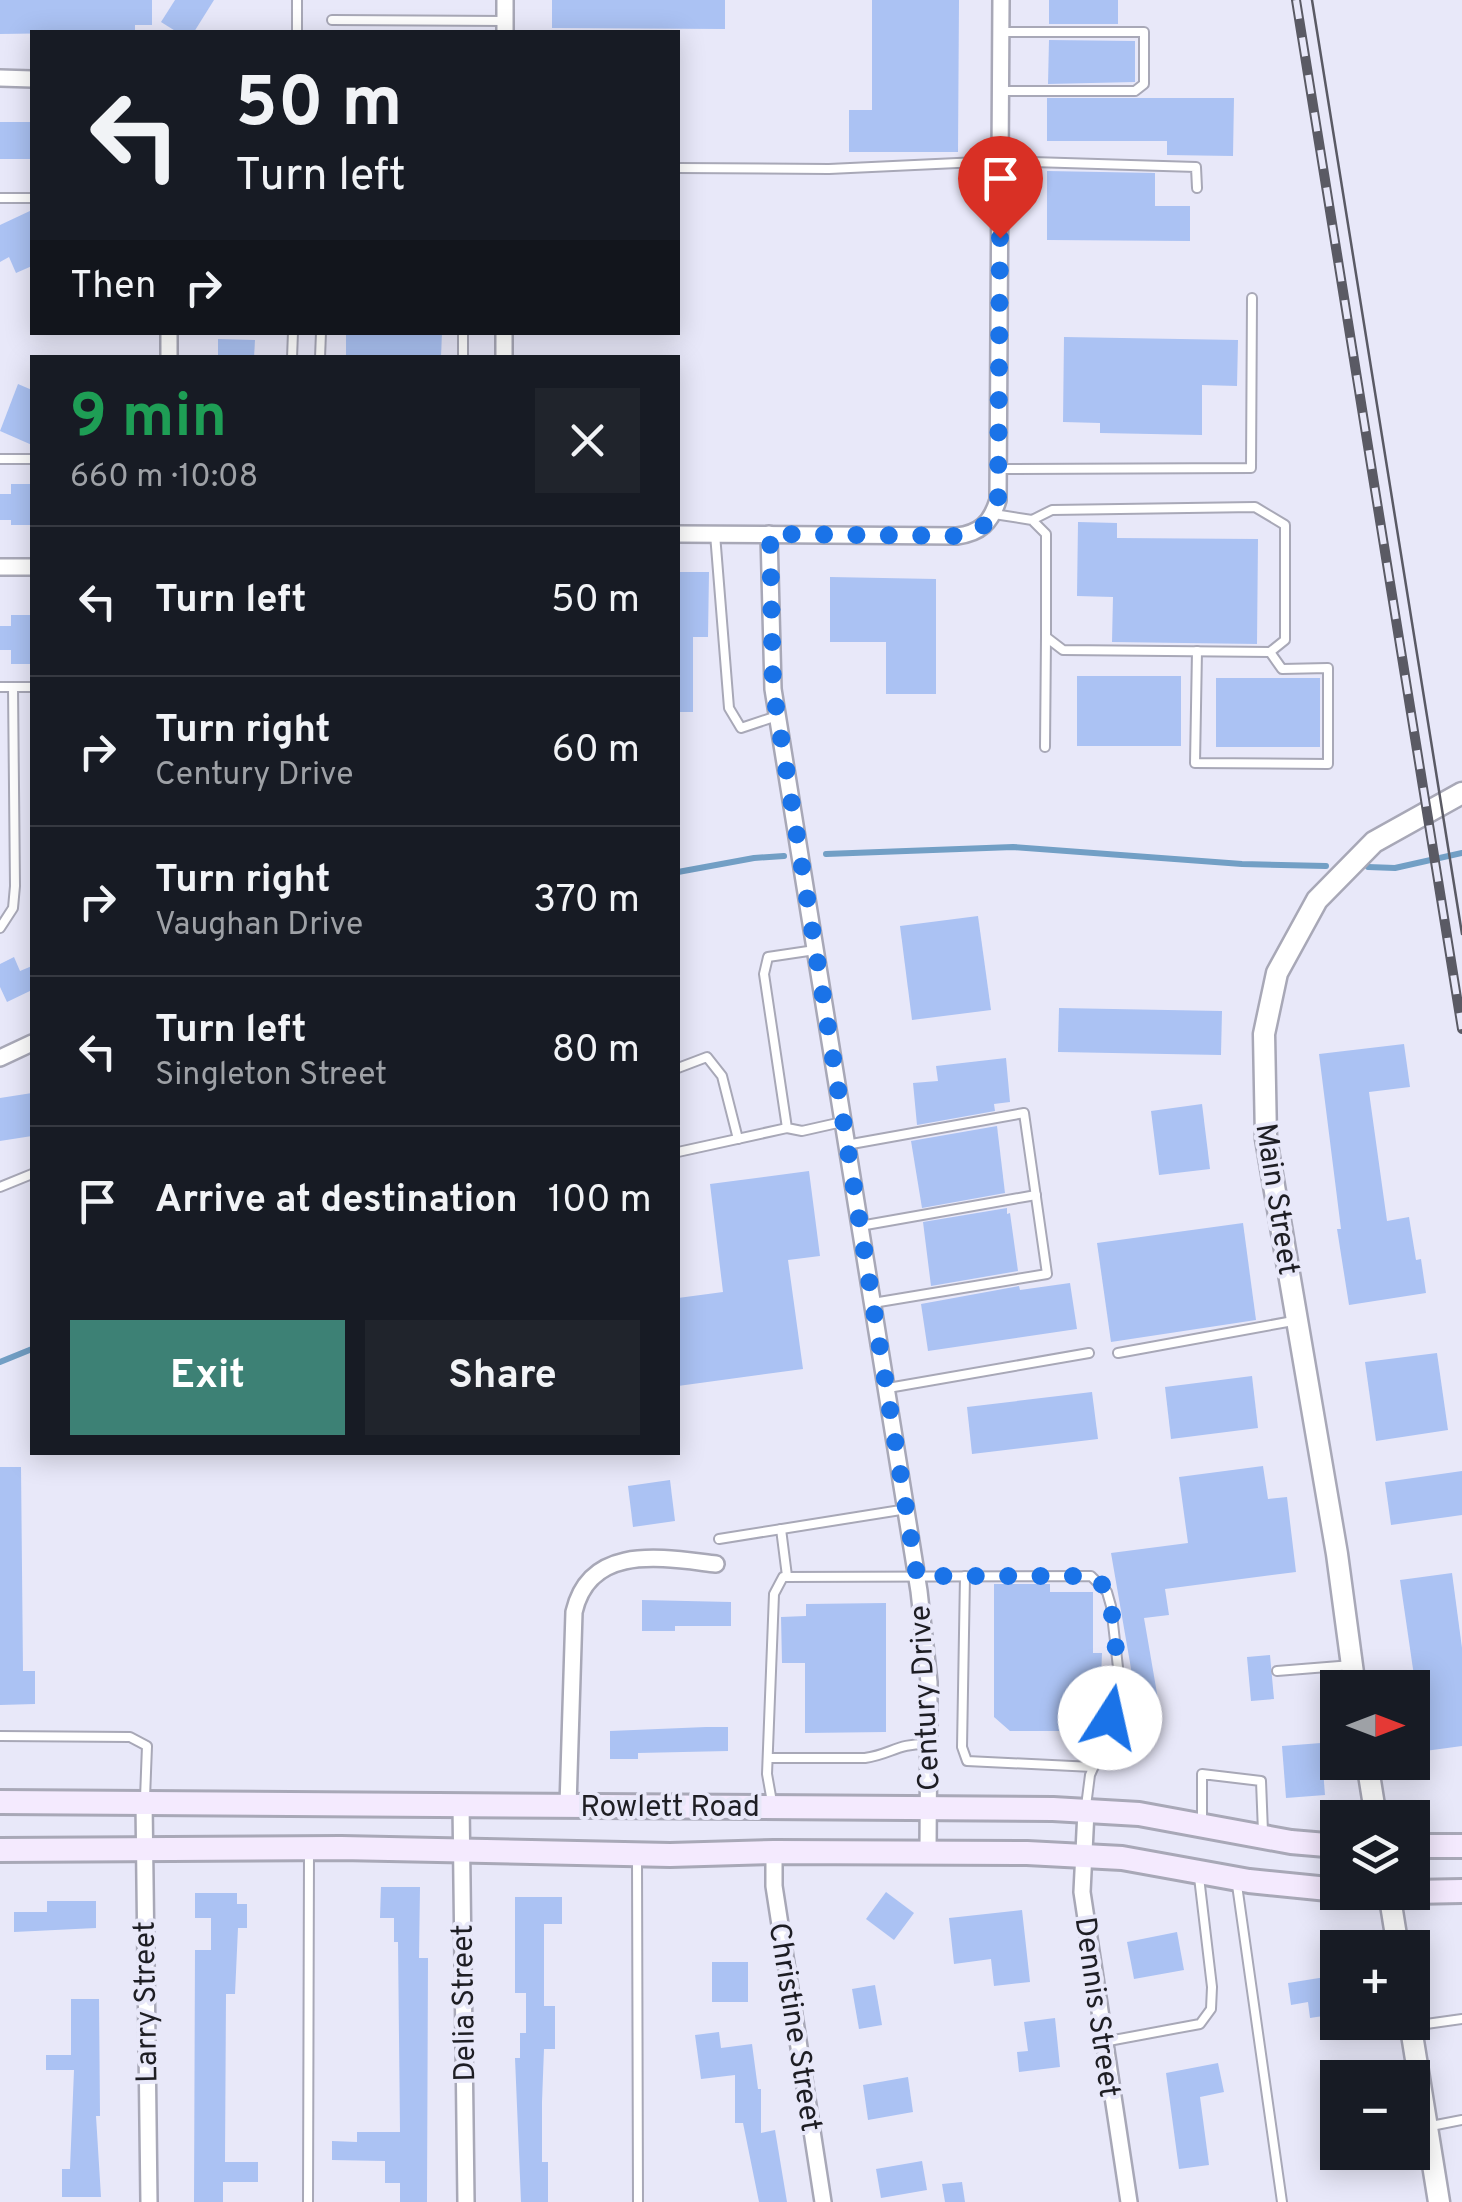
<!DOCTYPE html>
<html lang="en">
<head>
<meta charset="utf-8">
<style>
  :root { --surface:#171b24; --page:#20242c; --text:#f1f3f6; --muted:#9ea1a6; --line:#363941; --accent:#3d8175 }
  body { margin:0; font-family:Overpass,sans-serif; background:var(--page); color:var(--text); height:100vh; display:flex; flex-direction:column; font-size:38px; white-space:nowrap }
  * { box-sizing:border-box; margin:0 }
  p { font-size:32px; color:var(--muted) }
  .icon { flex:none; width:55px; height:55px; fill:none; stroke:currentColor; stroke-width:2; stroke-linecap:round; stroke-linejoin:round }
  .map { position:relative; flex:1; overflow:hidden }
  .sheet { position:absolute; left:30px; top:355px; width:650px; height:1100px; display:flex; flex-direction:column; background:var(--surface); border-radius:0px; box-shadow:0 5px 25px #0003 }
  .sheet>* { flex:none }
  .hud { position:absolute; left:30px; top:30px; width:650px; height:305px; border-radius:0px; box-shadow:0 5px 25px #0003; background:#171b24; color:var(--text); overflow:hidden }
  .needle { width:65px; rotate:90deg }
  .tools { position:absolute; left:1320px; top:1670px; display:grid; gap:20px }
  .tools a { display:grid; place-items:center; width:110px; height:110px; border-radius:0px; background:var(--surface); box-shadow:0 5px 25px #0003; font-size:50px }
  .pin { position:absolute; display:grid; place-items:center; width:85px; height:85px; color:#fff; margin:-102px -42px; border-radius:50% 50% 50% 0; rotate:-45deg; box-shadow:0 0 10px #0007 }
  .pin .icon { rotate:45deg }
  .me { position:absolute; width:110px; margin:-55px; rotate:10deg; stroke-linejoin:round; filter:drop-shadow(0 0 8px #0008) }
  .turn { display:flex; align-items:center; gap:35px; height:210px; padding:0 40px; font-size:45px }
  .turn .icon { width:130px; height:130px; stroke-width:2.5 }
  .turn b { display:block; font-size:70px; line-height:85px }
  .then { display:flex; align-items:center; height:95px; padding:0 40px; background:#0003; gap:20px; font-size:38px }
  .round { display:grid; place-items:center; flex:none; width:105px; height:105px; border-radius:0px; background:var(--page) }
  .overview { display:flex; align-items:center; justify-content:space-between; height:170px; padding:0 40px }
  h1 { font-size:60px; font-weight:700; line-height:75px; color:#1e9e55 }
  .cta { display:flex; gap:20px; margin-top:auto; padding:20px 40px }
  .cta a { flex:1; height:115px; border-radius:0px; background:var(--accent); color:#fff; font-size:40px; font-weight:700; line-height:115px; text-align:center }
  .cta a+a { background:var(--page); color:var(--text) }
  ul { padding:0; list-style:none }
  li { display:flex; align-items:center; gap:30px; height:150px; padding:0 40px; border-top:2px solid var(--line) }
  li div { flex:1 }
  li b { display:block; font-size:38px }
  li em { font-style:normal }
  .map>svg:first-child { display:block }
</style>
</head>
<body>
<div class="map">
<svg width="1462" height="2202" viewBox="0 0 1462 2202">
  <rect width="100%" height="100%" fill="#e8e8f9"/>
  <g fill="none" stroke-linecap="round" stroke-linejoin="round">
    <!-- stream -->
    <g stroke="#729fc5" stroke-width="6">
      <polyline points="826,854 1013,847 1242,864 1326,866"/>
      <polyline points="1368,867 1395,868 1462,853"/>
      <polyline points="678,872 754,858 784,856"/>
      <polyline points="0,1362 32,1349"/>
    </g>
  </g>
  <!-- building -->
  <g fill="#abc2f3">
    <polygon points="0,0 152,0 152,25 135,25 135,32 0,34"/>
    <polygon points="175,0 214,0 194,32 177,32 161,22"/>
    <polygon points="552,0 725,0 725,29 552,28"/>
    <polygon points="872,0 959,0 958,152 849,152 849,110 872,110"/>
    <rect x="1049" y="0" width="69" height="24"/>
    <polygon points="1049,40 1135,41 1135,82 1048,84"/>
    <polygon points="1047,98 1234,98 1233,156 1167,155 1167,141 1047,141"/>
    <rect x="0" y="122" width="32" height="37"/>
    <polygon points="1047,171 1155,173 1155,206 1190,206 1190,241 1047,240"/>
    <polygon points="32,210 32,266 16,273 9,257 0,262 0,225"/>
    <polygon points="346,332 442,332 441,358 346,358"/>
    <polygon points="1064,337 1238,340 1237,386 1202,385 1202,435 1100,433 1100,423 1063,422"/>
    <polygon points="218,339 255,340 254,358 218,358"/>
    <polygon points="18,384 32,390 32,445 0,431"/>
    <polygon points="11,484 32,484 32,525 11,525 11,520 0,520 0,494 11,494"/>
    <polygon points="1078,522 1117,523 1117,538 1258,539 1257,644 1112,642 1113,597 1077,596"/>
    <polygon points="678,572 709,572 708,637 693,637 693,712 678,712"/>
    <polygon points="830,577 936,579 936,694 886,694 886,642 830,642"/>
    <polygon points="11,615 32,615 32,664 11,664 11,650 0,650 0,626 11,626"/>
    <rect x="1077" y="676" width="104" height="70"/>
    <rect x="1216" y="678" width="104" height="69"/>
    <polygon points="978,916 991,1010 912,1020 900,926"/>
    <polygon points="14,957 20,971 32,966 32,990 7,1002 0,987 0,964"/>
    <polygon points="1059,1008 1222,1011 1221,1055 1058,1052"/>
    <polygon points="1404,1044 1410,1087 1369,1092 1387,1221 1409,1217 1416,1260 1421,1259 1426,1293 1349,1305 1337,1229 1341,1229 1319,1054"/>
    <polygon points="1006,1058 1010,1102 994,1104 995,1111 917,1125 913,1083 938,1081 936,1066"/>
    <polygon points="32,1093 32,1136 0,1141 0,1098"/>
    <polygon points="1202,1104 1210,1169 1159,1175 1151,1111"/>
    <polygon points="997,1126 1005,1193 922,1208 911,1141"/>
    <polygon points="809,1171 820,1256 788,1260 803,1369 678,1386 678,1298 723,1292 710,1184"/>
    <polygon points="1007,1208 1007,1214 1010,1213 1018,1271 931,1286 923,1222"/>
    <polygon points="1243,1223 1256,1320 1111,1342 1097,1243"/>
    <polygon points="1070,1283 1077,1329 928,1351 921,1304 1019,1286 1020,1290"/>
    <polygon points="1437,1353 1448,1430 1376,1441 1365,1362"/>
    <polygon points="1252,1376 1258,1428 1171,1439 1165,1387"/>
    <polygon points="1092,1392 1098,1439 972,1454 967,1407"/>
    <polygon points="1263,1466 1268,1499 1287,1497 1296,1572 1165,1589 1169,1615 1144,1618 1159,1705 1138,1709 1111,1553 1188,1543 1179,1477"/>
    <polygon points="0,1467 21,1467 23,1671 35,1671 35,1704 0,1705"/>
    <polygon points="1462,1471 1462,1515 1391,1525 1385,1482"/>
    <polygon points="670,1480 675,1521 633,1527 628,1486"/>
    <polygon points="1452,1573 1462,1648 1462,1746 1425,1751 1400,1580"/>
    <polygon points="994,1584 1050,1584 1050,1592 1093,1592 1093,1653 1102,1653 1099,1731 1010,1731 994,1717"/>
    <polygon points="642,1600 731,1602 731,1626 675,1626 675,1631 642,1631"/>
    <polygon points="886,1603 886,1732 805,1733 805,1663 782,1663 781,1617 806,1616 806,1604"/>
    <polygon points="1270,1655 1274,1699 1251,1701 1247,1657"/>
    <polygon points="706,1727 728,1727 728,1751 638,1753 638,1759 610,1759 610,1731"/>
    <polygon points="1321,1743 1325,1795 1286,1798 1282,1746"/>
    <polygon points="381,1887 420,1887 419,1958 428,1958 427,2202 400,2202 400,2183 385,2183 385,2161 332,2160 332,2141 357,2142 357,2132 400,2132 398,1942 394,1942 394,1918 380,1918"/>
    <polygon points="886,1892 914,1913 894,1940 866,1919"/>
    <polygon points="195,1893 237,1893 237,1904 247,1904 247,1928 238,1928 235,1994 226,1994 225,2162 258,2162 258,2182 223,2182 223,2202 194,2202 195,1950 211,1950 211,1918 195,1918"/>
    <polygon points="515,1897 562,1897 562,1924 544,1924 544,2006 555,2006 555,2049 544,2049 542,2102 542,2162 548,2162 548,2202 521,2202 515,2058 520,2058 520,2033 526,2033 526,1993 515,1993"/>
    <polygon points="47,1901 96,1901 96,1928 14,1932 14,1912 47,1912"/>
    <polygon points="1022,1910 1030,1982 994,1986 991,1959 954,1964 949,1918"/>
    <polygon points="1177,1932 1184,1970 1134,1979 1127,1942"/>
    <rect x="712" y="1962" width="36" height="40"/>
    <polygon points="1338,1975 1338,2001 1328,2002 1330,2015 1310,2018 1308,2002 1291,2005 1288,1983"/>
    <polygon points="875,1985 882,2025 859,2029 852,1989"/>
    <polygon points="71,1999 99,1999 100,2116 96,2116 101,2197 62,2197 62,2169 70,2169 74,2070 46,2070 46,2055 71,2055"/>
    <polygon points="1055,2018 1060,2067 1019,2072 1017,2052 1028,2051 1024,2022"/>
    <polygon points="719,2032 721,2048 752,2044 758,2089 761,2089 761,2133 775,2130 787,2202 759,2202 743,2123 735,2123 735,2075 701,2079 695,2035"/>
    <polygon points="1218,2063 1224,2092 1200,2097 1209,2165 1179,2169 1166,2073"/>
    <polygon points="908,2077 913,2112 868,2120 863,2085"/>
    <polygon points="922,2161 927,2190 881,2198 876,2169"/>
    <polygon points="962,2182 965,2202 945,2202 942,2184"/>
  </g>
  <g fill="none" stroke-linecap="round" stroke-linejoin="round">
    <!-- service casing -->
    <g stroke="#a8a8b7" stroke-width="12">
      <g id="service">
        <polyline points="297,0 297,32"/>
        <polyline points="332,20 505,21"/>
        <polyline points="1001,32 1144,32 1144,84 1135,91 1001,91"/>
        <polyline points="678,168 829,169 1000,161 1196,167 1197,188"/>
        <polyline points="0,198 32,198"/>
        <polyline points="463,332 463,358"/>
        <polyline points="292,358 293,332"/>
        <polyline points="320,358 321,332"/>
        <polyline points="0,459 32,459"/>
        <polyline points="998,469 1251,468 1252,298"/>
        <polyline points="994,514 1032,520 1046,534 1046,637 1063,650 1270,652 1285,640 1285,525 1255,507 1052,510 1032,520"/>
        <polyline points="715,534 729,708 741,728 777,716"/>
        <polyline points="1197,651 1195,763 1328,764 1328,668 1282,669 1270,652"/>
        <polyline points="0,687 32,687"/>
        <polyline points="1045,747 1046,637"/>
        <polyline points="0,928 13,908 15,886 13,687"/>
        <polyline points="815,950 768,957 764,974 787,1128 802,1131 842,1122"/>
        <polyline points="678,1068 707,1057 722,1076 738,1139"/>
        <polyline points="846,1145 1024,1113 1047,1274 873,1303"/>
        <polyline points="678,1152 787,1128"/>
        <polyline points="0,1187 32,1174"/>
        <polyline points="860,1226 1036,1195"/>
        <polyline points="1118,1353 1293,1321"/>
        <polyline points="888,1388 1089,1353"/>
        <polyline points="781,1529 787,1576"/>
        <polyline points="719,1539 907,1509"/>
        <polyline points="965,1576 962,1747 967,1761 1093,1767"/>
        <polyline points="1277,1671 1352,1665"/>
        <polyline points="0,1736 130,1737 147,1746 145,1798"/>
        <path d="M768 1758H865C892 1754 897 1743 929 1744"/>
        <polyline points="772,1802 767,1774 774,1594 783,1577 1091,1576 1107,1592 1111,1606 1120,1685 1102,1748 1090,1775 1086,1806"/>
        <polyline points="1202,1824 1202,1774 1261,1781 1263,1832"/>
        <polyline points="637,1859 638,2202"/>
        <polyline points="1237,1885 1282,2202"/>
        <polyline points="1412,2026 1462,2019"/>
        <polyline points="1103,2042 1200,2024 1211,2009 1212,1987 1199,1877"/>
        <polyline points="1431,2126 1462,2120"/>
        <polyline points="308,2202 309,1852"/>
      </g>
    </g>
    <!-- minor casing -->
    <g stroke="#a8a8b7" stroke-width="20">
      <g id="minor">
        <polyline points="505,32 505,0"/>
        <polyline points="0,78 32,79"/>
        <polyline points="169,332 169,358"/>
        <polyline points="504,358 504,332"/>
        <path d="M678 534 957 536C980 533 991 523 998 500L1001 0"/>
        <polyline points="769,534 773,689 919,1591 929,1682 928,1853"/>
        <polyline points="0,567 32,567"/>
        <polyline points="0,1058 32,1043"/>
        <polyline points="144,1802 149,2202"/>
        <polyline points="461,1803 466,2202"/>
        <path d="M568 1806 574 1612C590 1543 663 1558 716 1564"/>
        <polyline points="1086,1811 1082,1892 1129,2202"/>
        <polyline points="774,1852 774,1886 823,2202"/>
      </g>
    </g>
    <!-- tertiary casing -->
    <g stroke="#a8a8b7" stroke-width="25">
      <g id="tertiary">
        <polyline points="1355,1688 1337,1554 1266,1139 1264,1034 1277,973 1317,900 1374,842 1462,793"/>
        <polyline points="1367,1762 1376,1818"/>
        <polyline points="1389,1892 1398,1948"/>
        <polyline points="1410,2022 1439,2202"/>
      </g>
    </g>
    <!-- secondary casing -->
    <g stroke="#a8a8b7" stroke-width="28">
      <g id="secondary">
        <polyline points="0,1802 1053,1809 1139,1814 1291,1842 1338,1846"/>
        <polyline points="1412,1846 1462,1846"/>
        <polyline points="0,1850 341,1848 670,1855 774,1852 1027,1853 1122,1858 1249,1881 1338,1890"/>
        <polyline points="1412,1892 1462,1891"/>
      </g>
    </g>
    <!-- service -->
    <use href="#service" stroke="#fff" stroke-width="8"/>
    <!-- minor -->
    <use href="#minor" stroke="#fff" stroke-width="15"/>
    <!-- tertiary -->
    <use href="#tertiary" stroke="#fff" stroke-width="20"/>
    <!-- secondary -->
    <use href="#secondary" stroke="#f4eafe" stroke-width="22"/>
    <!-- tram -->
    <polyline stroke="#5a5a64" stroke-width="2.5" points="1312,0 1462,934"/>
    <!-- rail casing -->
    <g stroke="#5a5a64" stroke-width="10">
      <polyline id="rail" points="1296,0 1462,1029"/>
    </g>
    <!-- rail -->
    <use href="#rail" stroke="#e8e8f9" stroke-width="6" stroke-dasharray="19" stroke-linecap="butt"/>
  </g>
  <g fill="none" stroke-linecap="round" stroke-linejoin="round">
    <!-- route -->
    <path stroke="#1a73e8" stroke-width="18" stroke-dasharray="0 32.4" d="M1000 238 998 500C991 523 980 533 957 536L770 534 773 688 917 1576H1091L1099 1580 1107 1592 1111 1606 1120 1684 1110 1718"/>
  </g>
  <g text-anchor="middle" stroke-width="8" stroke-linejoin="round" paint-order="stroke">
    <!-- street labels -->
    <g font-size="30" fill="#1e1e24" stroke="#e8e8f9">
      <text transform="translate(1278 1199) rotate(81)" y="10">Main Street</text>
      <text transform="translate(924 1698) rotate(-93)" y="10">Century Drive</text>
      <text x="670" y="1816">Rowlett Road</text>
      <text transform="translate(145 2002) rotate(-91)" y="10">Larry Street</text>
      <text transform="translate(463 2003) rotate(-91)" y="10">Delia Street</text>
      <text transform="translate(1098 2007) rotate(82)" y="10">Dennis Street</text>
      <text transform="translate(796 2027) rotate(81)" y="10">Christine Street</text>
    </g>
  </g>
</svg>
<div class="tools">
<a><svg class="needle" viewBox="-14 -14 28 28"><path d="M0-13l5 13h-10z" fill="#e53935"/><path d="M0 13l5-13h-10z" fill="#9ea1a6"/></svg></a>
<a><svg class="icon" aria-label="layers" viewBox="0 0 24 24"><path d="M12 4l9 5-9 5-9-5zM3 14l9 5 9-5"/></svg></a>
<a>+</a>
<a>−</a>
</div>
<div class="pin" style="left:1000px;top:238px;background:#d93025"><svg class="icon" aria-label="arrive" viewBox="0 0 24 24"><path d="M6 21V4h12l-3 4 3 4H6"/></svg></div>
<svg class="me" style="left:1110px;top:1718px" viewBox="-20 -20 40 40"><circle r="19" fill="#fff"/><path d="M0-13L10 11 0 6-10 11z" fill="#1a73e8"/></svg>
<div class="hud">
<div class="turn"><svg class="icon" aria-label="left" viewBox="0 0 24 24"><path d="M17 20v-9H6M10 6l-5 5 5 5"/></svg><div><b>50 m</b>Turn left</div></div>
<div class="then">Then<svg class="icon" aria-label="right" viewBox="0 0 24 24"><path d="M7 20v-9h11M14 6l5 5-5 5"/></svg></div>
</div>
<section class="sheet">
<div class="overview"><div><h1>9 min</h1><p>660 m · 10:08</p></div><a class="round"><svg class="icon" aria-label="close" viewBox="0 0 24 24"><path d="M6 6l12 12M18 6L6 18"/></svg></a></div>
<ul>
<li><svg class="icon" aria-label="left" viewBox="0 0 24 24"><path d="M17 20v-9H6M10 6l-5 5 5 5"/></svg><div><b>Turn left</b></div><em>50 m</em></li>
<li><svg class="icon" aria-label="right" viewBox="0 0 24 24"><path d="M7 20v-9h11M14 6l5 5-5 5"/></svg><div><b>Turn right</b><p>Century Drive</p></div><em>60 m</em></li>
<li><svg class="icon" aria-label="right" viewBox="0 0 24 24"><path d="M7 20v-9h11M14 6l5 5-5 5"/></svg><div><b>Turn right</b><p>Vaughan Drive</p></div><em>370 m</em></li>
<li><svg class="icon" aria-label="left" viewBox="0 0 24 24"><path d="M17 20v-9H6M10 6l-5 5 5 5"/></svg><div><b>Turn left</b><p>Singleton Street</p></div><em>80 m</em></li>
<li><svg class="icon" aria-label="arrive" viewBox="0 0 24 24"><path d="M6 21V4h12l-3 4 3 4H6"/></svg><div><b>Arrive at destination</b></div><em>100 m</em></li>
</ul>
<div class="cta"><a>Exit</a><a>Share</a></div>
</section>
</div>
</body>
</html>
